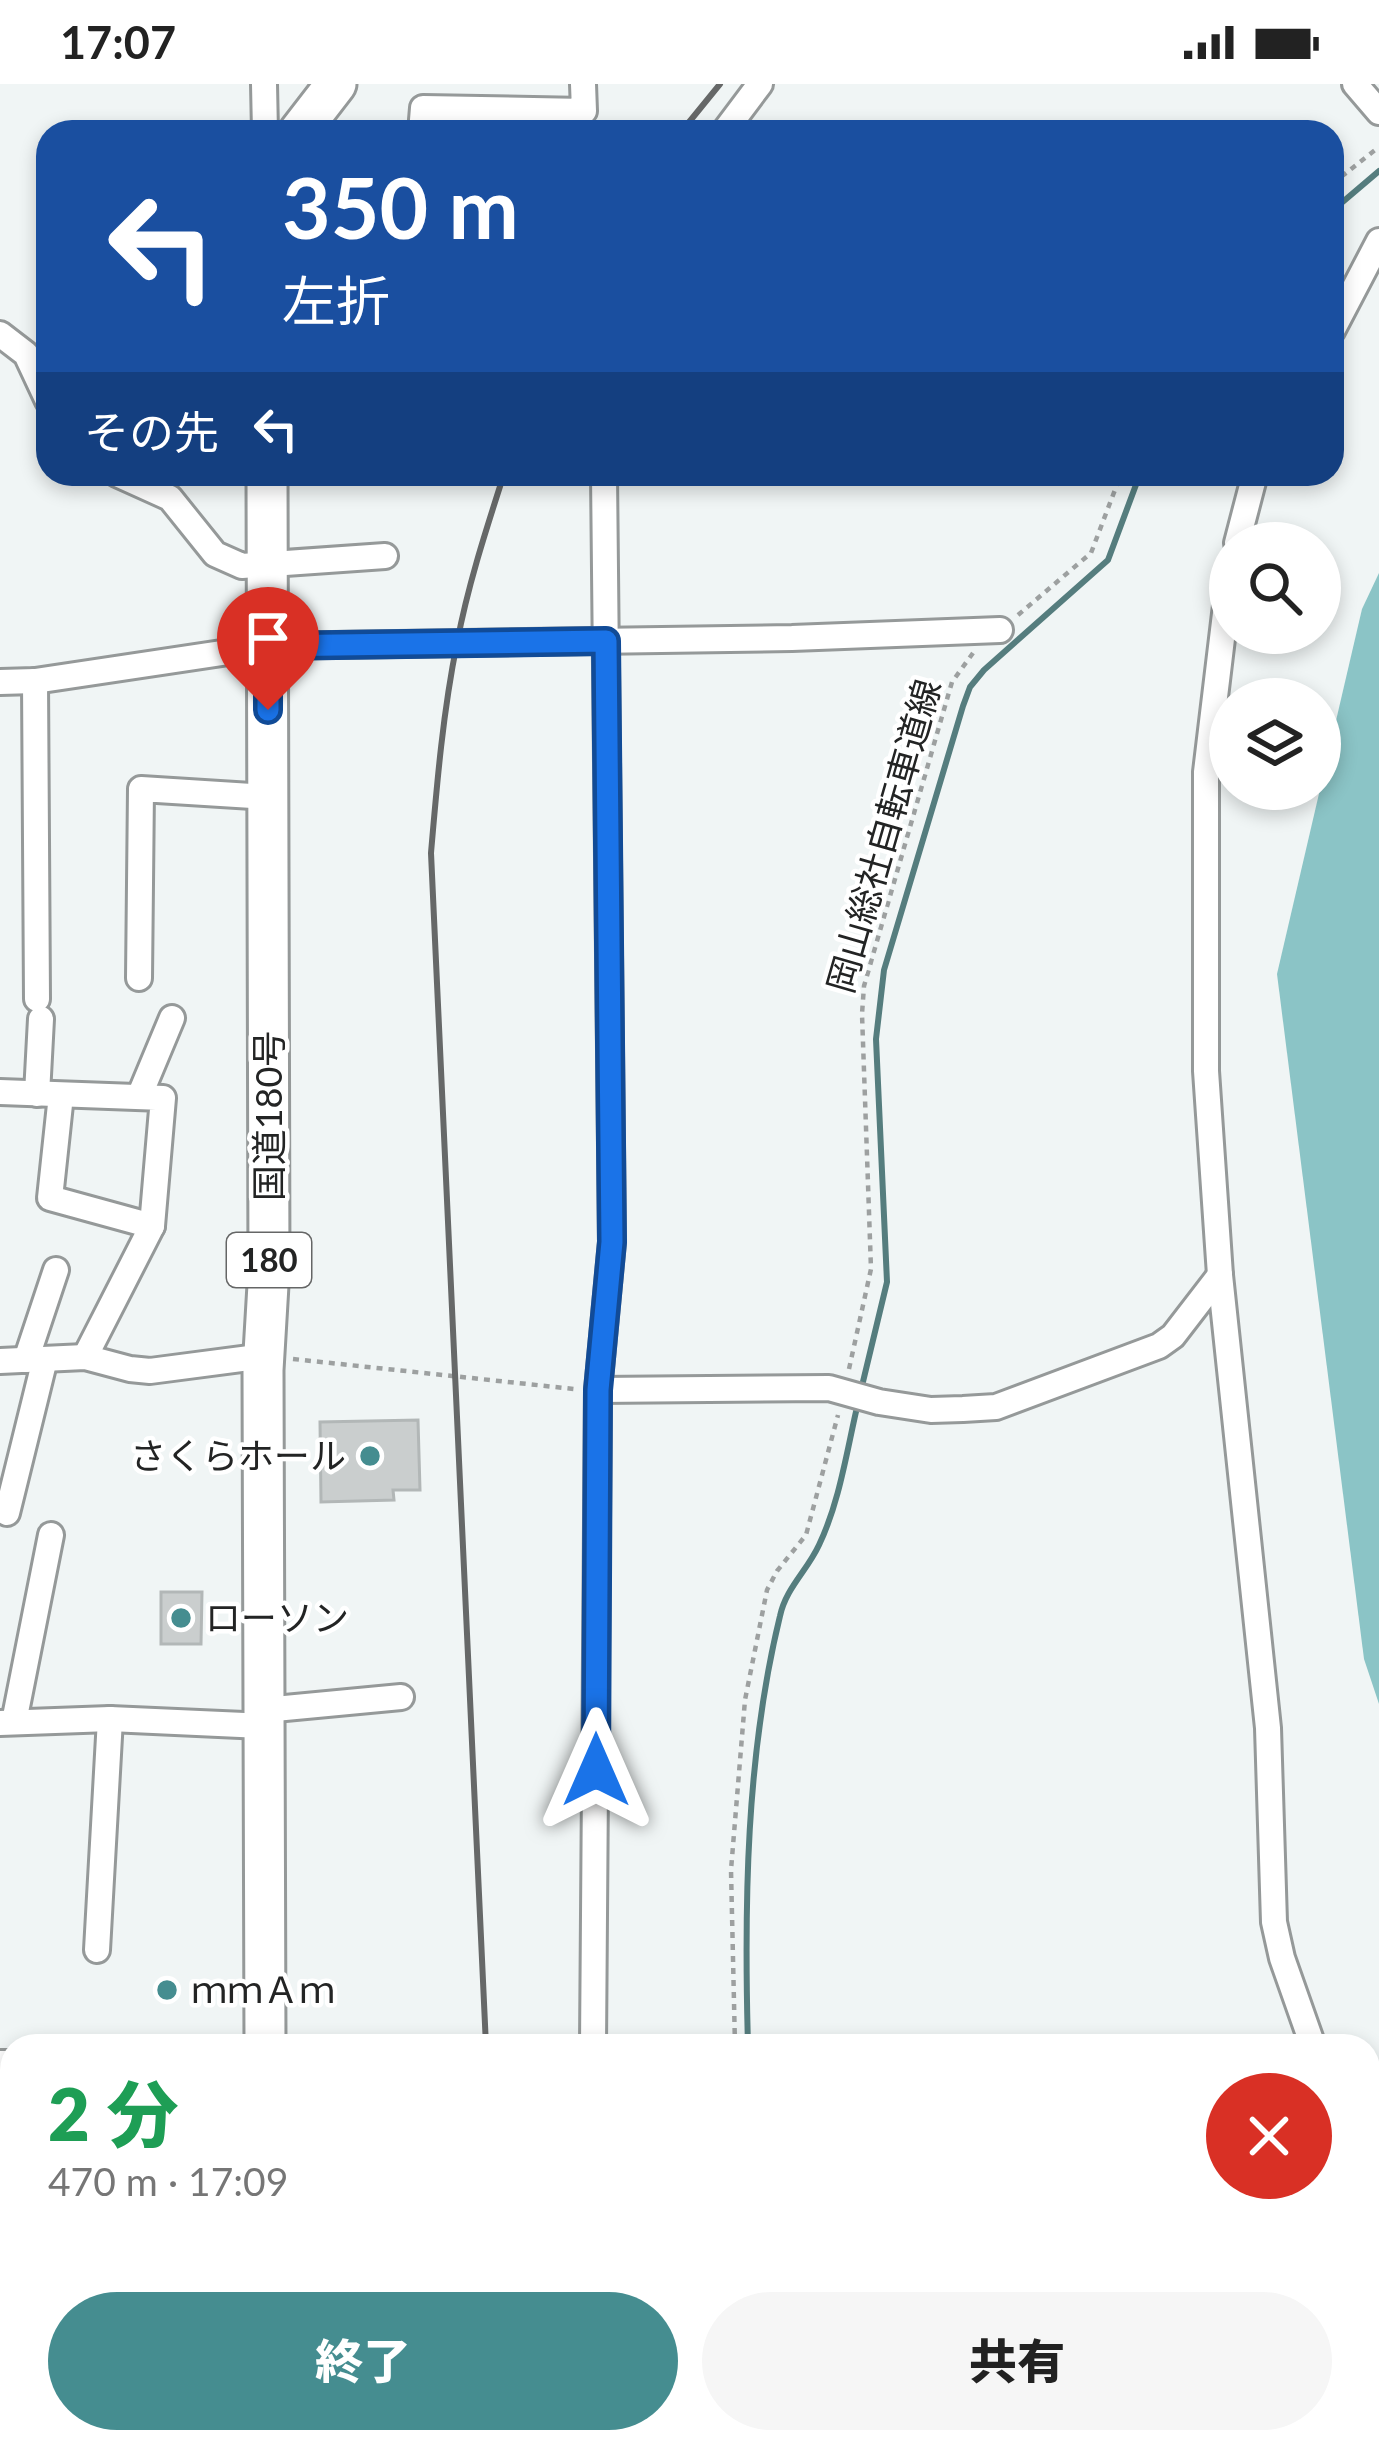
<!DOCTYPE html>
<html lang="ja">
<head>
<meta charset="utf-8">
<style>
  :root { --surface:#fff; --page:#f6f6f6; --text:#222; --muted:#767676; --accent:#458d90 }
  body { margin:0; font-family:Lato,"Noto Sans JP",sans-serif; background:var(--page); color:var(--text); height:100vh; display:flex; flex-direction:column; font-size:45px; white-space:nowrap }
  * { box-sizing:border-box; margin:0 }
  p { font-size:39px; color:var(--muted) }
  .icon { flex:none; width:66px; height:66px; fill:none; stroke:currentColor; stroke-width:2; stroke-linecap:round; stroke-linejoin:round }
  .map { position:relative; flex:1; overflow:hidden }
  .panel { position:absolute; left:0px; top:1950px; width:1380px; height:420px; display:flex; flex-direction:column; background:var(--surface); border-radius:36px 36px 0 0; box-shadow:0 6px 18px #0003 }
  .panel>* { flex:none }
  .hud { position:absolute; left:36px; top:36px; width:1308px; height:366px; border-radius:36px; box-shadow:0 6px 18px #0003; background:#1a4fa0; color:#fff; overflow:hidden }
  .buttons { position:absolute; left:1209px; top:438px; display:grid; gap:24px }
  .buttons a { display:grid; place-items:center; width:132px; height:132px; border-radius:50%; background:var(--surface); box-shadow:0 6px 18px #0003; font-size:60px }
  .pin { position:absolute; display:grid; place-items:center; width:102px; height:102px; color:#fff; margin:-123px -51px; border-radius:50% 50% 50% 0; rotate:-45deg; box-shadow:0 0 12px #0007 }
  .pin .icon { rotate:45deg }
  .me { position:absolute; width:132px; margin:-66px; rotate:0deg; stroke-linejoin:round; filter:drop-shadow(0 0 9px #0008) }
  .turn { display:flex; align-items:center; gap:42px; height:252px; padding:0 48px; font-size:54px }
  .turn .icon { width:156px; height:156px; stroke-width:2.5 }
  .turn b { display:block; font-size:84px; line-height:102px }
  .then { display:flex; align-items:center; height:114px; padding:0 48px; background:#0003; gap:24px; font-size:45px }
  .round { display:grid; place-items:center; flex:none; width:126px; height:126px; border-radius:63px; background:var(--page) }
  .head { display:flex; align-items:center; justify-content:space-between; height:204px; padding:0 48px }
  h1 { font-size:72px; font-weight:800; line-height:90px; color:#1e9e55 }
  .cta { display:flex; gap:24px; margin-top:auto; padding:24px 48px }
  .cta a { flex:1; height:138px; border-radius:72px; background:var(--accent); color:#fff; font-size:48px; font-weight:800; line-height:138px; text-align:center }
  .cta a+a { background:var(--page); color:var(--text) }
  .status { display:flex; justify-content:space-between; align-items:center; height:84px; padding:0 60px; background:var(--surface); direction:ltr }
  .status svg { height:33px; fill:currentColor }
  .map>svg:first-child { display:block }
</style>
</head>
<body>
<div class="status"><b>17:07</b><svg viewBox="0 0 49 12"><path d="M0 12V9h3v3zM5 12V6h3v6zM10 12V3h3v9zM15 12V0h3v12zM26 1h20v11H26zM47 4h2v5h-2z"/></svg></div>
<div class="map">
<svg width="1379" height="2370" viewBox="0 0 1379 2370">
  <rect width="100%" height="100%" fill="#f0f5f5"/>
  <!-- forest -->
  <polygon fill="#8bc4c6" points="1379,489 1379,1620 1364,1575 1277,890 1362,525"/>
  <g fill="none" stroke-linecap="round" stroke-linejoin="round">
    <!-- stream -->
    <g stroke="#557d7e" stroke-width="6">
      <polyline points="1332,127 1379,87"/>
      <polyline points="861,1306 887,1198 876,955 884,886 963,622 970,603 984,586 1108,476 1140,390"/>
      <path d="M748 1962C744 1820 746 1671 780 1532 786 1504 807 1487 819 1461 840 1417 847 1365 858 1319"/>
      <polyline points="758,2358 759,2370"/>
    </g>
  </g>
  <!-- building -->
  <g fill="#cacece" stroke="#b2b7b7" stroke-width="3">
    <polygon points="418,1336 420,1406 393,1406 394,1416 321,1418 320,1338"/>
    <polygon points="161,1508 202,1508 201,1560 161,1560"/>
  </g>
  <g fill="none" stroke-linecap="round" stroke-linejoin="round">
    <!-- minor casing -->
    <g stroke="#959999" stroke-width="30">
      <g id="minor">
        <polyline points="264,0 265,48"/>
        <polyline points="1355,0 1379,28"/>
        <polyline points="421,48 423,24 584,27 583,0"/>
        <polyline points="724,48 760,0"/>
        <polyline points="1332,247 1379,157"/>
        <polyline points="0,250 26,270 48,317"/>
        <polyline points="117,390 170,414 215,470 242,482 385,472"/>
        <polyline points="1237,459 1255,390"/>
        <polyline points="1230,488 1206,688 1206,987 1220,1191 1268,1644 1274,1838 1282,1874 1313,1962"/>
        <polyline points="35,597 37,915"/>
        <polyline points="0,598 35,597 268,562 792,554 1000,546"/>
        <polyline points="139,894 141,705 268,713"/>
        <polyline points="0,1008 163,1014 152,1142 85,1273"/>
        <polyline points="37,1010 41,935"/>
        <polyline points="61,1011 50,1114 152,1142"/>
        <polyline points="139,1013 172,934"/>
        <polyline points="26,1276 56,1186"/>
        <polyline points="0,1277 85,1273 130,1285 150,1287 264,1272"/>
        <polyline points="598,1306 829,1304 879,1318 931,1326 963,1325 996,1323 1159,1262 1173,1252 1220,1191"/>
        <polyline points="7,1429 45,1275"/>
        <polyline points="264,1626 401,1613"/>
        <polyline points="14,1638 51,1451"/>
        <polyline points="0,1639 110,1635 264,1642"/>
        <polyline points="97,1866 110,1635"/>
        <polyline points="593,1962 598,1306 612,1158 604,390"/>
        <polyline points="0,1979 12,1979"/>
        <polyline points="1368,2109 1379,2139"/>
        <polyline points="0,2255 12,2269"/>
        <polyline points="87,2358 92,2363"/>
        <polyline points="594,2358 595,2370"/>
      </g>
    </g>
    <!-- trunk casing -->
    <g stroke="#959999" stroke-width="45">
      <g id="trunk">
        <polyline points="299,48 336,0"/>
        <polyline points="265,1962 263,1286 269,1184 267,390"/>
        <polyline points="267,2358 267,2370"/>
      </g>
    </g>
    <!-- path -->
    <g stroke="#9da0a0" stroke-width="4.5" stroke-dasharray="6 6" stroke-linecap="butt">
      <polyline points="1332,100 1379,63"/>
      <polyline points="1018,531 1091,469 1121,390"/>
      <polyline points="293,1275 574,1305"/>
      <polyline points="849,1285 871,1185 862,930 864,902 952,598 973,569"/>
      <polyline points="735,1962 731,1786 745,1616 767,1506 777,1487 806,1451 838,1331"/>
      <polyline points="745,2358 745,2370"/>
    </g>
    <!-- minor -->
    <use href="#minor" stroke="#fff" stroke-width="24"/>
    <!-- trunk -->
    <use href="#trunk" stroke="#fff" stroke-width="39"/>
    <!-- rail -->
    <g stroke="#666868" stroke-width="6">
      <polyline points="681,48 720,0"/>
      <path d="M486 1962 431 769C437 699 443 628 457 559 468 501 486 446 504 390"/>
      <polyline points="504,2358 504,2370"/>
    </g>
  </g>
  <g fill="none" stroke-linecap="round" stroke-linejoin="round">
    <!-- route casing -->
    <g stroke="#114b97" stroke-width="30">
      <polyline id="route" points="268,626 268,562 606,557 612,1158 598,1306 596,1686"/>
    </g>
    <!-- route -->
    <use href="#route" stroke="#1a73e8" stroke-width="21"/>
  </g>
  <!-- markers -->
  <g fill="#458d90" stroke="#fff" stroke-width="4.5">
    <circle cx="370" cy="1372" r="12"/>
    <circle cx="181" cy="1534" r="12"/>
    <circle cx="167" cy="1906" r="12"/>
  </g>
  <g text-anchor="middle" stroke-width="9" stroke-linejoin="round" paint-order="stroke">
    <!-- shield labels -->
    <rect fill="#fff" stroke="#656666" stroke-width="3" x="227" y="1149" width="84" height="54" rx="9"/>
    <g font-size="33" font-weight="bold" fill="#232424">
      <text x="269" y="1188">180</text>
    </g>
    <!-- street labels -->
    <g font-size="36" fill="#232424" stroke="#fff">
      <text transform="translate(884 752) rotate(-74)" y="13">岡山総社自転車道線</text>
      <text transform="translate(269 1032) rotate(-90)" y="13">国道180号</text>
    </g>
    <!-- poi labels -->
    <g font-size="36" fill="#232424" stroke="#fff" text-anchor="start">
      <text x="346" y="1385" text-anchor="end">さくらホール</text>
      <text x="205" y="1547">ローソン</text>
      <text x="191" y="1919">ｍｍＡｍ</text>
    </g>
  </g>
</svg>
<div class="buttons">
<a><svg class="icon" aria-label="search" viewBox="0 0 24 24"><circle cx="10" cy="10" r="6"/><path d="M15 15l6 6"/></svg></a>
<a><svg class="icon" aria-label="layers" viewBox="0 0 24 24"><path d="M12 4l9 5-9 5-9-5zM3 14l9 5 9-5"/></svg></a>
</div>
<div class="pin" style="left:268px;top:626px;background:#d93025"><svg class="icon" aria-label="arrive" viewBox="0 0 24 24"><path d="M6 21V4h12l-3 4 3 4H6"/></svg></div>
<svg class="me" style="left:596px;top:1686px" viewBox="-20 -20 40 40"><path d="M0-17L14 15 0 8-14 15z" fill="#1a73e8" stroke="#fff" stroke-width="4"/></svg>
<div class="hud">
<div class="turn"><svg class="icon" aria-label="left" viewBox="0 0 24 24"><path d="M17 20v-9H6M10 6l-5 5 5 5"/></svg><div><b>350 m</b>左折</div></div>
<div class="then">その先<svg class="icon" aria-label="left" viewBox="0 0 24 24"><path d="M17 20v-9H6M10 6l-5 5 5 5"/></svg></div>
</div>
<section class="panel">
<div class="head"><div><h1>2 分</h1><p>470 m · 17:09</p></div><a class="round" style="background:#d93025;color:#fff"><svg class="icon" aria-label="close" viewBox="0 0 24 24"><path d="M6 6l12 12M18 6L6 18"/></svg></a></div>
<div class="cta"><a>終了</a><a>共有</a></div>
</section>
</div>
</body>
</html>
